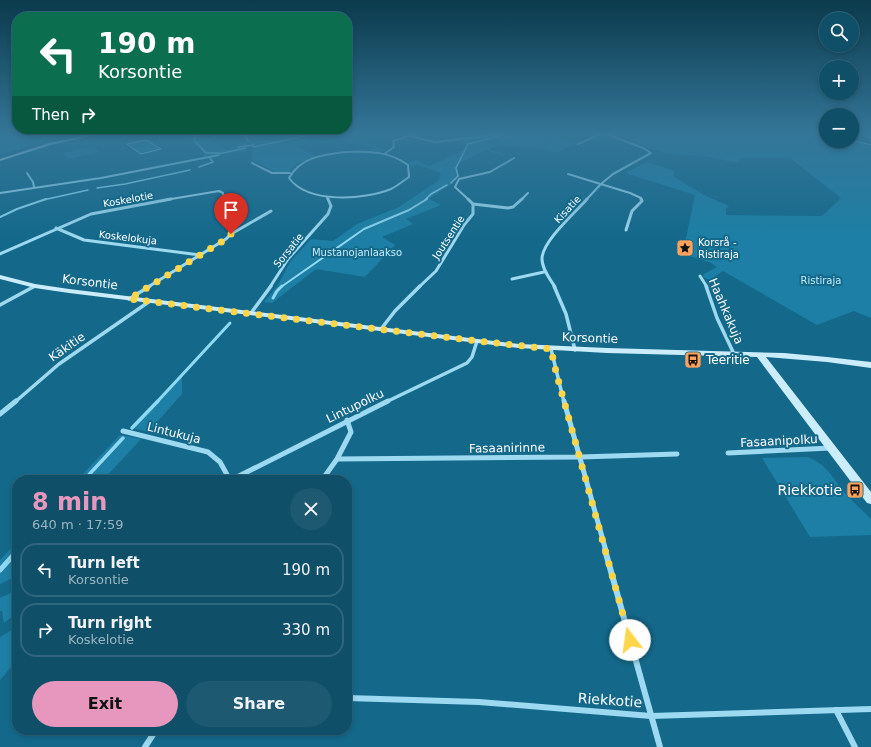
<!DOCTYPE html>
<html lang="en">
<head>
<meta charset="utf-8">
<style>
  :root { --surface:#0f4f68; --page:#1d5971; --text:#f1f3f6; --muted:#9bb5c0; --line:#2f667c; --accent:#e797bd }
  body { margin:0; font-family:"DejaVu Sans",sans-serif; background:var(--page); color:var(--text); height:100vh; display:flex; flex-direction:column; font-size:15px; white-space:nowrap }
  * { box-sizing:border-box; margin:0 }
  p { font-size:13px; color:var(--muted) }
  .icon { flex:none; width:22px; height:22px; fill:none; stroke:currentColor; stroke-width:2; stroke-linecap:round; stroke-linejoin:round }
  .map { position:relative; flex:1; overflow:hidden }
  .panel { position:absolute; left:12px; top:475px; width:340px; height:260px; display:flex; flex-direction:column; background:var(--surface); border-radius:16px; box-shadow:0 2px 6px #0003,0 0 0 1px var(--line) }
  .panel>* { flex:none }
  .guide { position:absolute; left:12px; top:12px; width:340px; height:122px; border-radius:16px; box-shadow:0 2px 6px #0003,0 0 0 1px var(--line); background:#0b6e4f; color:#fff; overflow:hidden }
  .controls { position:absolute; left:819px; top:12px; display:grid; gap:8px }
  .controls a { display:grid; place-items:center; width:40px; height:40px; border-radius:50%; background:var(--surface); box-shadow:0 2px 6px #0003,0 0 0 1px var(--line); font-size:20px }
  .pin { position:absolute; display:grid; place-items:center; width:34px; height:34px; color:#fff; margin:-41px -17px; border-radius:50% 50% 50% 0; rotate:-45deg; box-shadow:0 0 4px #0007 }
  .pin .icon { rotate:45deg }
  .me { position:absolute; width:44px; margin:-22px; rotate:345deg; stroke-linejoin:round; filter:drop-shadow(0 0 3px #0008) }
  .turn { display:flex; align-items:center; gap:14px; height:84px; padding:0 20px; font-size:18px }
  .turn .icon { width:52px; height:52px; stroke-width:2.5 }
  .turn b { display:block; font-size:28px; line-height:34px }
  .then { display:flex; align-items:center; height:38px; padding:0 20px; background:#0003; gap:8px; font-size:15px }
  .round { display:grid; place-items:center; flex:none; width:42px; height:42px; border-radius:21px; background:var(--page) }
  .head { display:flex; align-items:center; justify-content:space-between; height:68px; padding:0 20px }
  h1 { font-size:24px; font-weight:700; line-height:30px; color:var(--accent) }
  .cta { display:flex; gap:8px; margin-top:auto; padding:8px 20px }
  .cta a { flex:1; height:46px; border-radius:24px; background:var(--accent); color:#111; font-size:16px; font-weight:700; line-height:46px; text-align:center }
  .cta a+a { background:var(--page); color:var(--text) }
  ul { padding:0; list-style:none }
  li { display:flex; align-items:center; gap:12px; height:54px; margin:0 8px 6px; padding:0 12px; border:2px solid var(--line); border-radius:16px }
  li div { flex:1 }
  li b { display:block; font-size:15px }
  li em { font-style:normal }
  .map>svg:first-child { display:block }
</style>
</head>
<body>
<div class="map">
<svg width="871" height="747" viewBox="0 0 871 747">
  <rect width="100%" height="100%" fill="#14698b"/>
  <!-- green -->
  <g fill="#1d7fa5">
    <polygon points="0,133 84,133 42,142 0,155"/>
    <polygon points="187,133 199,133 225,149 247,146 248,151 203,156 204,154 188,139"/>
    <path d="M297 133H355L347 136 386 150 380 152 370 151 372 148C346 139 324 142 298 147L316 156 296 164 288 173 275 172 252 160 253 146 249 141H252L255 143Z"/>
    <polygon points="518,133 536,133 576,143 557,153 544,149 498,145 489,149 506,154 503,156 486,150 458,164 456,168 458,176 460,176 449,186 448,186 429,199 441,205 406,219 413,224 382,237 395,245 365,277 316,269 272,303 264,302 278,285 290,262 311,239 333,241 357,224 399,207 438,181 441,173 418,165 411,166 409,163 415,160 430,166 462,151 465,144 452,141"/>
    <polygon points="644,133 826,133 826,141 852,141 852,133 871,133 871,318 854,311 817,325 723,271 710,280 703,277 704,274 717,267 711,263 677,252 684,248 695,195 625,173 647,162 674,171 674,177 704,195 729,206 726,209 726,215 822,216 841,198 790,158 740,158 738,163 704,156 664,153 630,141"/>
    <polygon points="93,147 99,152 68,159 63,153"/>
    <polygon points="180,375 182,376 182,394 148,432 130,427"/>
    <polygon points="120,435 141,439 103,480 77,480"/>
    <path d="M808 457C829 466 832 478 846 494 854 503 863 511 871 519V535L810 537 762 458Z"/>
    <polygon points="17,542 17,576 0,584 0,560"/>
    <polygon points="17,590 17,613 4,623 2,611 0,611 0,598"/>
    <polygon points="17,627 17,660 0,680 0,637"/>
  </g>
  <!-- water -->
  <polygon fill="#0d4d68" stroke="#8fd9f3" points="852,133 869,134 867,137 871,139 871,145 852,140"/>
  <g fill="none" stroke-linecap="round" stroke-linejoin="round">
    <!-- stream-far4 -->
    <g stroke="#8fd9f3" stroke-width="1.5">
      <polyline points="196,133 198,134 194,140 206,153 223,153 246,148"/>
      <polyline points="338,133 363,133"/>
      <polyline points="238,147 254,145"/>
      <polyline points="253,147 319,133"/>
      <polyline points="199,167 213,162 210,158"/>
      <polyline points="451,183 458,176 456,168 468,144 500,136"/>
      <polyline points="97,188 125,184 190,170"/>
      <polyline points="43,200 88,190"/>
      <polyline points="425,200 431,194 447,185"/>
    </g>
    <!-- stream-far3 -->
    <g stroke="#8fd9f3" stroke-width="2">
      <polyline points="0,217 17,209 46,199"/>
      <polyline points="281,287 364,229 409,210 427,199"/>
    </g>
    <!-- stream-far2 -->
    <g stroke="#8fd9f3" stroke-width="3">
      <polyline points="273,298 277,291 282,286"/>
      <polyline points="157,402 230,323"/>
    </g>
    <!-- stream-far1 -->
    <g stroke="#8fd9f3" stroke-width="3.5">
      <polyline points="132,428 158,401"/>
      <polyline points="84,480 123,438"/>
    </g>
    <!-- stream -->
    <polyline stroke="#8fd9f3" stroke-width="5" points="0,570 17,551"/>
  </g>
  <!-- building -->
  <polygon fill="#2284aa" stroke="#c3ecfb" points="146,140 161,149 141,154 127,144"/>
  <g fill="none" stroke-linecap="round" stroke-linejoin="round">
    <!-- street-far4 -->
    <g stroke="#9dd9f0" stroke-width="2">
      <polyline points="242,133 248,141"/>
      <polyline points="410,136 435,142 512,133"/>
      <polyline points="578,144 603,133"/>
      <path d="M345 152C367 151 390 151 408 165L409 177C403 181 397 186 391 189 364 200 308 204 289 178 301 157 322 155 345 152Z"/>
      <polyline points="384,154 394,147 393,141 418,133"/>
      <polyline points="252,163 272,173 290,173"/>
      <polyline points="27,173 33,182 34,187"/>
      <polyline points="568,174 630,193 641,198 642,200"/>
      <polyline points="0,193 101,178 219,155"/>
      <polyline points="327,197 328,200"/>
      <polyline points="165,200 219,191 223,193 224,200"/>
      <polyline points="469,200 455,187 459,179 490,172 514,158"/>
      <polyline points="521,200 528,193"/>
      <polyline points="586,200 601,184 613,174 651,153 643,148 604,133"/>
    </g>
    <!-- street-far3 -->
    <g stroke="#9dd9f0" stroke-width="3">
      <polyline points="473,204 508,208 513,207 522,199"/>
      <polyline points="56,228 84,240 200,255"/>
      <polyline points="626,230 632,211 642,201 641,199"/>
      <polyline points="231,234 271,211"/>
      <polyline points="0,254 91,214 171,199"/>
      <polyline points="700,276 707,287"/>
      <polyline points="512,279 544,272"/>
      <polyline points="33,287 35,286"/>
      <polyline points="148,287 226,239 231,234 224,199"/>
      <polyline points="270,287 288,259 328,214 331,206 328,199"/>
      <polyline points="419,287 436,271 464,225 473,214 473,204 468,199"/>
      <path d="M555 287C550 279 542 269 542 259 542 241 576 212 587 199"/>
    </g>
    <!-- street-far2 -->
    <g stroke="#9dd9f0" stroke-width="3.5">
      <polyline points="554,286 566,314 575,350"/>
      <polyline points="706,286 717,318 734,354"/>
      <polyline points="129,299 150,286"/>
      <polyline points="0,305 35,286"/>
      <polyline points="251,313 271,286"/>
      <polyline points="381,329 395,311 420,286"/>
      <polyline points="551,349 564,402"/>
      <polyline points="15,402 59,364 150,301"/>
      <polyline points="386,402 467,363 472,357 477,341"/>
    </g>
    <!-- street-far1 -->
    <g stroke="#9dd9f0" stroke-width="5">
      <polyline points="564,401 606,551"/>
      <polyline points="0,414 16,401"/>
      <polyline points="123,431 208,452 220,462 230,480"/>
      <polyline points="728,453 831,448"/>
      <polyline points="337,459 580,457 677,454"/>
      <polyline points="231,480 388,401"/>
      <polyline points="322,480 337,459 351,432 347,420"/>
    </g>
    <!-- street -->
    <g stroke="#9dd9f0" stroke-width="6">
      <polyline points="605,550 660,747"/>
      <polyline points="347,698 479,702 651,716 871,709"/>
      <polyline points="836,710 855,747"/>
      <polyline points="145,747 156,730"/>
    </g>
    <!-- secondary -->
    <g fill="#cbedfb" fill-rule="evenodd">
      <polygon points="98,133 105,133 51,145 0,161 0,159 49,143"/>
      <polygon points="0,275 35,284 69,289 519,344 607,348 784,353 827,357 871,362 871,368 827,362 766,357 871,492 871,504 867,503 757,357 607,353 519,348 69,293 35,288 0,279"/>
    </g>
  </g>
  <!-- sky -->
  <linearGradient id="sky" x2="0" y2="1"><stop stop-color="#0b3a4c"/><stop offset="0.56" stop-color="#347698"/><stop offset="1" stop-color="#347698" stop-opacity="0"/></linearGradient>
  <rect width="871" height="238" fill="url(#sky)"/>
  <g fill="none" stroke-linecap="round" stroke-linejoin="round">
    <!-- route -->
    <polyline stroke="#ffd54a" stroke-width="7" stroke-dasharray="0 12.6" points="231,234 226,239 129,299 477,341 551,349 556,372 630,640"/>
  </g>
  <!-- icons -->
  <defs>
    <g id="sight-square" transform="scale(0.9)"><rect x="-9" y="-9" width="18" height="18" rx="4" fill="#ffa35c" stroke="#14698b"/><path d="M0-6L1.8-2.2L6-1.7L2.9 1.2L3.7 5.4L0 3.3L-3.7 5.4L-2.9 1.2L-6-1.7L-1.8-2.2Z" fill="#111"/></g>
    <g id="bus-square" transform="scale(0.9)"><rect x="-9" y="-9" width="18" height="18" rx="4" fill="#ffa35c" stroke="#14698b"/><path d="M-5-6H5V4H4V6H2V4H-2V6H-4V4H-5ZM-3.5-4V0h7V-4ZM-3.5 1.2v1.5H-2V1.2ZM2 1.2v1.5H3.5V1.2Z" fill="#111"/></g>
  </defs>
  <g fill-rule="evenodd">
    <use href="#sight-square" x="685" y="248"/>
    <use href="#bus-square" x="693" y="360"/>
    <use href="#bus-square" x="855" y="490"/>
  </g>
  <g text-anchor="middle" stroke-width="4" stroke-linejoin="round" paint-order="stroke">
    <!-- far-street labels -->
    <g font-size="10" fill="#fff" stroke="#14698b">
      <text transform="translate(128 199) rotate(-10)" y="4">Koskelotie</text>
      <text transform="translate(567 209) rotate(-47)" y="4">Kisatie</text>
      <text transform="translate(128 237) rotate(7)" y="4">Koskelokuja</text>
      <text transform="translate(448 237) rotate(-57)" y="4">Joutsentie</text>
      <text transform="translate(288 250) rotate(-51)" y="4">Sorsatie</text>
    </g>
    <!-- far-poi labels -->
    <g font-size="10" fill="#fff" stroke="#14698b" text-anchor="start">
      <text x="698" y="246">Korsrå -<tspan x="698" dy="12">Ristiraja</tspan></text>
    </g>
    <!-- far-park labels -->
    <g font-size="10" fill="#c3ecfb" stroke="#14698b">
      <text x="357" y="256">Mustanojanlaakso</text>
      <text x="821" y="284">Ristiraja</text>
    </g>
    <!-- street labels -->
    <g font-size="12" fill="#fff" stroke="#14698b">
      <text transform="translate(90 282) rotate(7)" y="4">Korsontie</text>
      <text transform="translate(726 311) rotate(67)" y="4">Haahkakuja</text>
      <text transform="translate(590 338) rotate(2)" y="4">Korsontie</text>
      <text transform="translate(67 347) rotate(-35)" y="4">Käkitie</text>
      <text transform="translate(355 406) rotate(-26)" y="4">Lintupolku</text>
      <text transform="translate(174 433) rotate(14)" y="4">Lintukuja</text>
      <text transform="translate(779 441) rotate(-3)" y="4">Fasaanipolku</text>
      <text transform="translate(507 448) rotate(-1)" y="4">Fasaanirinne</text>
    </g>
    <!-- poi labels -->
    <g font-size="12" fill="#fff" stroke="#14698b" text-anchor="start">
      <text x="706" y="364">Teeritie</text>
    </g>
    <!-- near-poi labels -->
    <g font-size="14" fill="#fff" stroke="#14698b" text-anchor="end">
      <text x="842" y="495">Riekkotie</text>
    </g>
    <!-- near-street labels -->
    <g font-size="14" fill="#fff" stroke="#14698b">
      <text transform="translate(610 700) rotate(4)" y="5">Riekkotie</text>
    </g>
  </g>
</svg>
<div class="controls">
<a><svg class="icon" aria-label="search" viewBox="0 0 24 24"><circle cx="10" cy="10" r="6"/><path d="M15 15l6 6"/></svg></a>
<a>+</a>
<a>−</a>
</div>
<div class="pin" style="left:231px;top:234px;background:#d93025"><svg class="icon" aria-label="arrive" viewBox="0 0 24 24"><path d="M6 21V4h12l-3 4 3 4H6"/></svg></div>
<svg class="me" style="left:630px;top:640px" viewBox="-20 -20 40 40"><circle r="19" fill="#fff"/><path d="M0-13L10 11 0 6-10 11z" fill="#ffd54a"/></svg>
<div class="guide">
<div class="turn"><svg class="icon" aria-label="left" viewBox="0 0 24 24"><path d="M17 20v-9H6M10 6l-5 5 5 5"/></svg><div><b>190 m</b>Korsontie</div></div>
<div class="then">Then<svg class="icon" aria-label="right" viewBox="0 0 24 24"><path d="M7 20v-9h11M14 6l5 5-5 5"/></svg></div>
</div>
<section class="panel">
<div class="head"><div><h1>8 min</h1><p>640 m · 17:59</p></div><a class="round"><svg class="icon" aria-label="close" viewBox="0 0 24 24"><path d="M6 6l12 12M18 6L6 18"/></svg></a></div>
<ul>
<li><svg class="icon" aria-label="left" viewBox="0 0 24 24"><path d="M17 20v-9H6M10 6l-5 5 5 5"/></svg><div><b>Turn left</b><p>Korsontie</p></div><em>190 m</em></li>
<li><svg class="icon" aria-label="right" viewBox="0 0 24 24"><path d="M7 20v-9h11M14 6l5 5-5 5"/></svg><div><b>Turn right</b><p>Koskelotie</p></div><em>330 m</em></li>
</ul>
<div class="cta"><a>Exit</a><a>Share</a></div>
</section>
</div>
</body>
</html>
